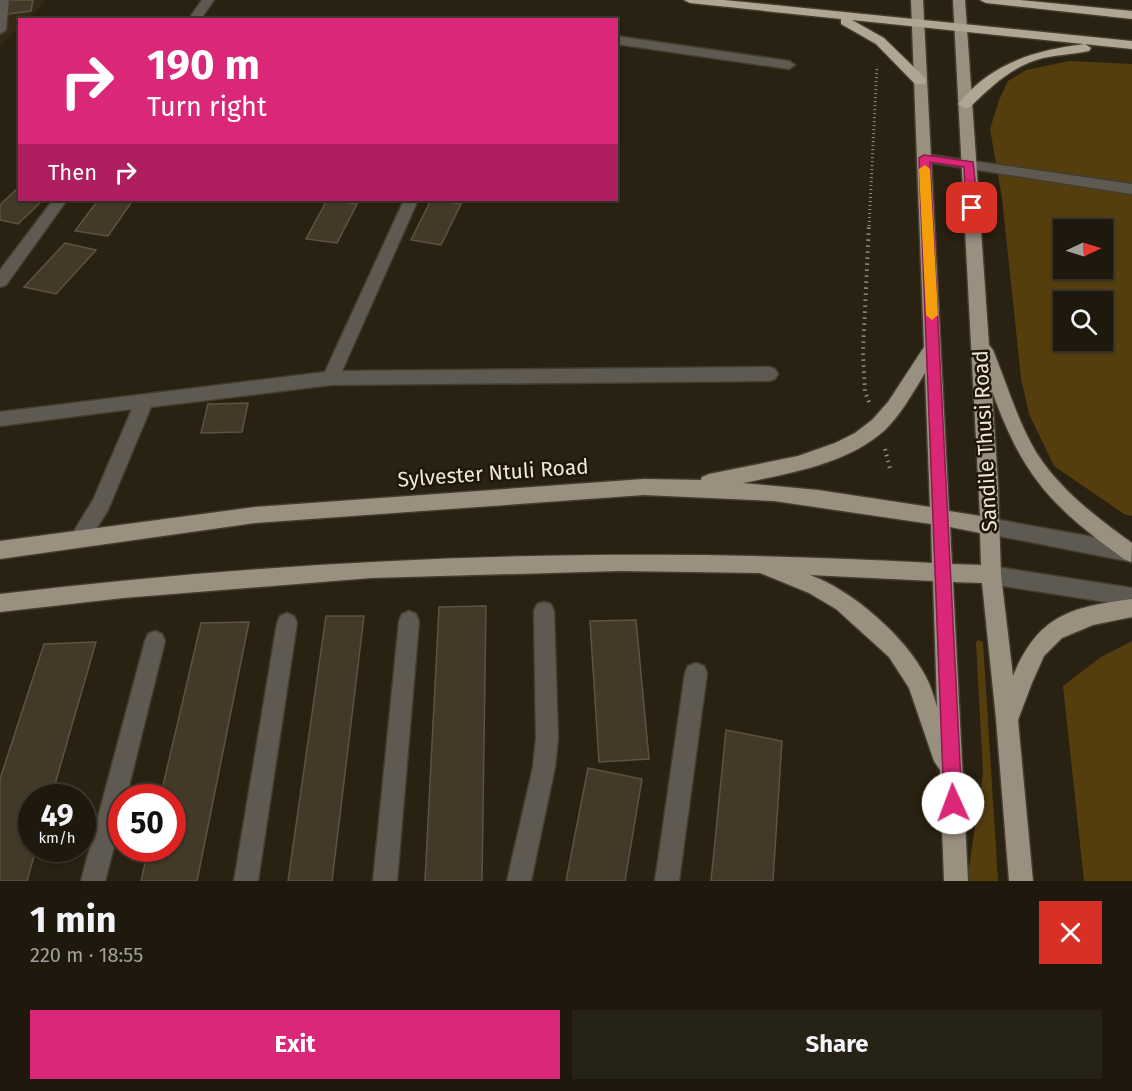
<!DOCTYPE html>
<html lang="en">
<head>
<meta charset="utf-8">
<style>
  :root { --surface:#1f190d; --page:#272216; --text:#f1f3f6; --muted:#a1a09d; --line:#3c382e; --accent:#db2777 }
  body { margin:0; font-family:"Fira Sans",sans-serif; background:var(--page); color:var(--text); height:100vh; display:flex; flex-direction:column; font-size:22px; white-space:nowrap }
  * { box-sizing:border-box; margin:0 }
  p { font-size:20px; color:var(--muted) }
  .icon { flex:none; width:33px; height:33px; fill:none; stroke:currentColor; stroke-width:2; stroke-linecap:round; stroke-linejoin:round }
  .map { position:relative; height:881px; overflow:hidden }
  .drawer { display:flex; flex-direction:column; background:var(--surface); flex:1 }
  .drawer>* { flex:none }
  .banner { position:absolute; left:18px; top:18px; width:600px; height:183px; border-radius:0px; box-shadow:0 2px 4px #0004,0 0 0 2px var(--line); background:#db2777; color:#fff; overflow:hidden }
  .needle { width:39px; rotate:86deg }
  .fabs { position:absolute; left:1053px; top:219px; display:grid; gap:12px }
  .fabs a { display:grid; place-items:center; width:60px; height:60px; border-radius:0px; background:var(--surface); box-shadow:0 2px 4px #0004,0 0 0 2px var(--line); font-size:30px }
  .speed { position:absolute; left:18px; top:784px; display:flex; gap:12px; font-size:30px; font-weight:700; text-align:center }
  .speed>* { display:grid; place-content:center; width:78px; height:78px; border-radius:50%; background:var(--surface); box-shadow:0 2px 4px #0004,0 0 0 2px var(--line); line-height:1 }
  .speed small { font-size:15px; font-weight:400 }
  .speed .limit { border:9px solid #d22; background:#fff; color:#111 }
  .pin { position:absolute; display:grid; place-items:center; width:51px; height:51px; color:#fff; margin:-26px; border-radius:12px; box-shadow:0 3px 9px #0006 }
  .me { position:absolute; width:66px; margin:-33px; rotate:358deg; stroke-linejoin:round; filter:drop-shadow(0 0 4px #0008) }
  .turn { display:flex; align-items:center; gap:21px; height:126px; padding:0 30px; font-size:27px }
  .turn .icon { width:78px; height:78px; stroke-width:2.5 }
  .turn b { display:block; font-size:42px; line-height:51px }
  .then { display:flex; align-items:center; height:57px; padding:0 30px; background:#0003; gap:12px; font-size:22px }
  .round { display:grid; place-items:center; flex:none; width:63px; height:63px; border-radius:0px; background:var(--page) }
  .summary { display:flex; align-items:center; justify-content:space-between; height:102px; padding:0 30px }
  h1 { font-size:36px; font-weight:700; line-height:45px }
  .primary-button { display:flex; gap:12px; margin-top:auto; padding:12px 30px }
  .primary-button a { flex:1; height:69px; border-radius:0px; background:var(--accent); color:#fff; font-size:24px; font-weight:700; line-height:69px; text-align:center }
  .primary-button a+a { background:var(--page); color:var(--text) }
  .map>svg:first-child { display:block }
</style>
</head>
<body>
<div class="map">
<svg width="1132" height="881" viewBox="0 0 1132 881">
  <rect width="100%" height="100%" fill="#292111"/>
  <!-- built -->
  <polygon fill="#352913" points="0,0 47,0 28,19 20,20 19,28 0,47"/>
  <!-- green -->
  <g fill="#553e0e" fill-rule="evenodd">
    <path d="M1069 61 1132 64V516L1124 514 1054 466 1029 414 1021 378 1002 198 990 129 999 100 1008 81 1026 70ZM1064 230H1102V268H1064ZM1064 302H1102V340H1064Z"/>
    <polygon points="979,640 983,642 998,881 967,881 983,773 976,642"/>
    <polygon points="1132,641 1132,881 1084,881 1063,686 1101,657"/>
  </g>
  <!-- building -->
  <g fill="#423928" stroke="#5d5341" stroke-width="1.5">
    <polygon points="10,0 33,0 31,11 7,14"/>
    <polygon points="20,186 20,200 43,200 18,224 0,220 0,205"/>
    <polygon points="98,200 133,200 108,236 75,231"/>
    <polygon points="327,200 357,204 337,243 306,239"/>
    <polygon points="431,200 461,204 441,245 411,240"/>
    <polygon points="65,243 96,250 56,294 24,287"/>
    <polygon points="248,403 242,432 201,433 208,404"/>
    <polygon points="486,606 482,881 425,881 439,607"/>
    <polygon points="326,616 364,616 332,881 288,881"/>
    <polygon points="636,620 649,759 599,762 590,621"/>
    <polygon points="249,622 197,881 141,881 148,849 172,849 172,798 160,798 201,623"/>
    <polygon points="96,642 51,798 32,798 32,849 36,849 27,881 0,881 0,779 44,644"/>
    <polygon points="726,730 782,741 773,881 711,881"/>
    <polygon points="588,768 642,779 625,881 566,881"/>
  </g>
  <g fill="none" stroke-linecap="round" stroke-linejoin="round">
    <!-- minor casing -->
    <g stroke="#443d2e" stroke-width="3">
      <g id="minor">
        <polygon points="0,0 9,0 6,30 0,34"/>
        <polygon points="202,0 214,0 200,20 188,20"/>
        <polygon points="616,36 789,61 795,65 789,69 616,44"/>
        <polygon points="924,154 1132,184 1132,194 919,161 917,158"/>
        <polygon points="53,200 67,200 6,285 0,287 0,270"/>
        <polygon points="404,200 418,200 342,371 769,367 775,369 778,374 775,379 769,381 331,385 151,407 108,510 86,545 79,547 72,545 69,539 93,500 132,409 0,426 0,412 325,372"/>
        <polygon points="989,518 1132,544 1132,562 989,534 982,532 979,526 982,520"/>
        <polygon points="991,566 1132,588 1132,606 991,584 984,581 981,575 984,569"/>
        <polygon points="544,602 551,604 554,611 558,738 555,767 531,881 507,881 533,767 536,738 534,611 537,604"/>
        <polygon points="409,611 416,614 419,621 397,881 373,881 399,621 402,614"/>
        <polygon points="287,613 294,616 297,623 258,881 234,881 277,623 280,616"/>
        <polygon points="155,631 162,634 165,641 126,798 122,798 122,816 105,881 81,881 145,641 148,634"/>
        <polygon points="696,663 704,666 707,673 679,881 655,881 685,673 688,666"/>
      </g>
    </g>
    <!-- major casing -->
    <g stroke="#443d2e" stroke-width="3">
      <path id="major" d="M911 0H923L949 511 980 516 953 0H965L989 345 993 350C1007 384 1017 420 1036 452 1060 490 1096 517 1132 543L1131 562 1124 559C1051 506 1023 477 992 391L998 484 1001 575 1013 676C1038 615 1071 607 1132 599V617L1093 625 1062 638 1044 656 1032 683 1018 720 1033 881H1009L996 719 982 583 953 582 968 881H944L940 770 934 761 909 688 889 657 836 609 809 593 760 573 619 571 371 578 123 598 0 612V594C312 557 618 545 932 563L931 524 774 501 644 495 255 523 0 559V541L255 507 644 479 701 480 702 477 709 474 798 456 835 443 855 433 872 420 888 402 924 347ZM925 373 930 507 818 490 743 483C791 473 847 464 885 430 901 414 913 393 925 373ZM950 527 980 533 981 565 952 564ZM810 575 933 581 937 707C934 697 931 686 926 677 906 637 852 590 810 575Z"/>
    </g>
    <!-- highway casing -->
    <g stroke="#443d2e" stroke-width="3">
      <g id="highway">
        <polygon points="684,0 724,0 1132,41 1132,49 852,20 884,38 925,78 926,81 925,84 915,84 876,44 841,24 841,19 690,3"/>
        <polygon points="980,0 1020,0 1132,11 1132,19 986,3"/>
        <path d="M1085 44 1091 48 1089 51C1074 54 1058 55 1043 58 1012 66 992 86 970 107L965 108 958 104C991 63 1035 50 1085 44Z"/>
      </g>
    </g>
    <!-- path-far1 -->
    <polyline stroke="#938c7f" stroke-width="3" stroke-dasharray="1 3" stroke-linecap="butt" points="869,226 877,66"/>
    <!-- path -->
    <g stroke="#938c7f" stroke-width="4" stroke-dasharray="1.5 4.5" stroke-linecap="butt">
      <polyline points="869,402 865,392 863,352 869,224"/>
      <polyline points="885,449 890,469"/>
    </g>
    <!-- minor -->
    <use href="#minor" fill="#5e5951" fill-rule="evenodd"/>
    <!-- major -->
    <use href="#major" fill="#9a9080" fill-rule="evenodd"/>
    <!-- highway -->
    <use href="#highway" fill="#b1a693" fill-rule="evenodd"/>
  </g>
  <!-- route -->
  <polygon fill="#db2777" stroke="#8e194d" stroke-width="1.5" points="924,155 973,162 978,208 972,212 966,208 964,167 930,162 962,803 959,809 953,812 947,809 944,803 919,158"/>
  <!-- slow -->
  <polygon fill="#f59e0b" points="925,165 930,169 938,315 932,320 926,315 919,169"/>
  <g text-anchor="middle" stroke-width="5" stroke-linejoin="round" paint-order="stroke">
    <!-- street labels -->
    <g font-size="21" fill="#ede7dd" stroke="#201708">
      <text transform="translate(985 441) rotate(-93)" y="7">Sandile Thusi Road</text>
      <text transform="translate(493 473) rotate(-4)" y="7">Sylvester Ntuli Road</text>
    </g>
  </g>
</svg>
<div class="fabs">
<a><svg class="needle" viewBox="-14 -14 28 28"><path d="M0-13l5 13h-10z" fill="#e53935"/><path d="M0 13l5-13h-10z" fill="#a1a09d"/></svg></a>
<a><svg class="icon" aria-label="search" viewBox="0 0 24 24"><circle cx="10" cy="10" r="6"/><path d="M15 15l6 6"/></svg></a>
</div>
<div class="speed"><div>49<small>km/h</small></div><div class="limit">50</div></div>
<div class="pin" style="left:972px;top:208px;background:#d93025"><svg class="icon" aria-label="arrive" viewBox="0 0 24 24"><path d="M6 21V4h12l-3 4 3 4H6"/></svg></div>
<svg class="me" style="left:953px;top:803px" viewBox="-20 -20 40 40"><circle r="19" fill="#fff"/><path d="M0-13L10 11 0 6-10 11z" fill="#db2777"/></svg>
<div class="banner">
<div class="turn"><svg class="icon" aria-label="right" viewBox="0 0 24 24"><path d="M7 20v-9h11M14 6l5 5-5 5"/></svg><div><b>190 m</b>Turn right</div></div>
<div class="then">Then<svg class="icon" aria-label="right" viewBox="0 0 24 24"><path d="M7 20v-9h11M14 6l5 5-5 5"/></svg></div>
</div>
</div>
<section class="drawer">
<div class="summary"><div><h1>1 min</h1><p>220 m · 18:55</p></div><a class="round" style="background:#d93025;color:#fff"><svg class="icon" aria-label="close" viewBox="0 0 24 24"><path d="M6 6l12 12M18 6L6 18"/></svg></a></div>
<div class="primary-button"><a>Exit</a><a>Share</a></div>
</section>
</body>
</html>
